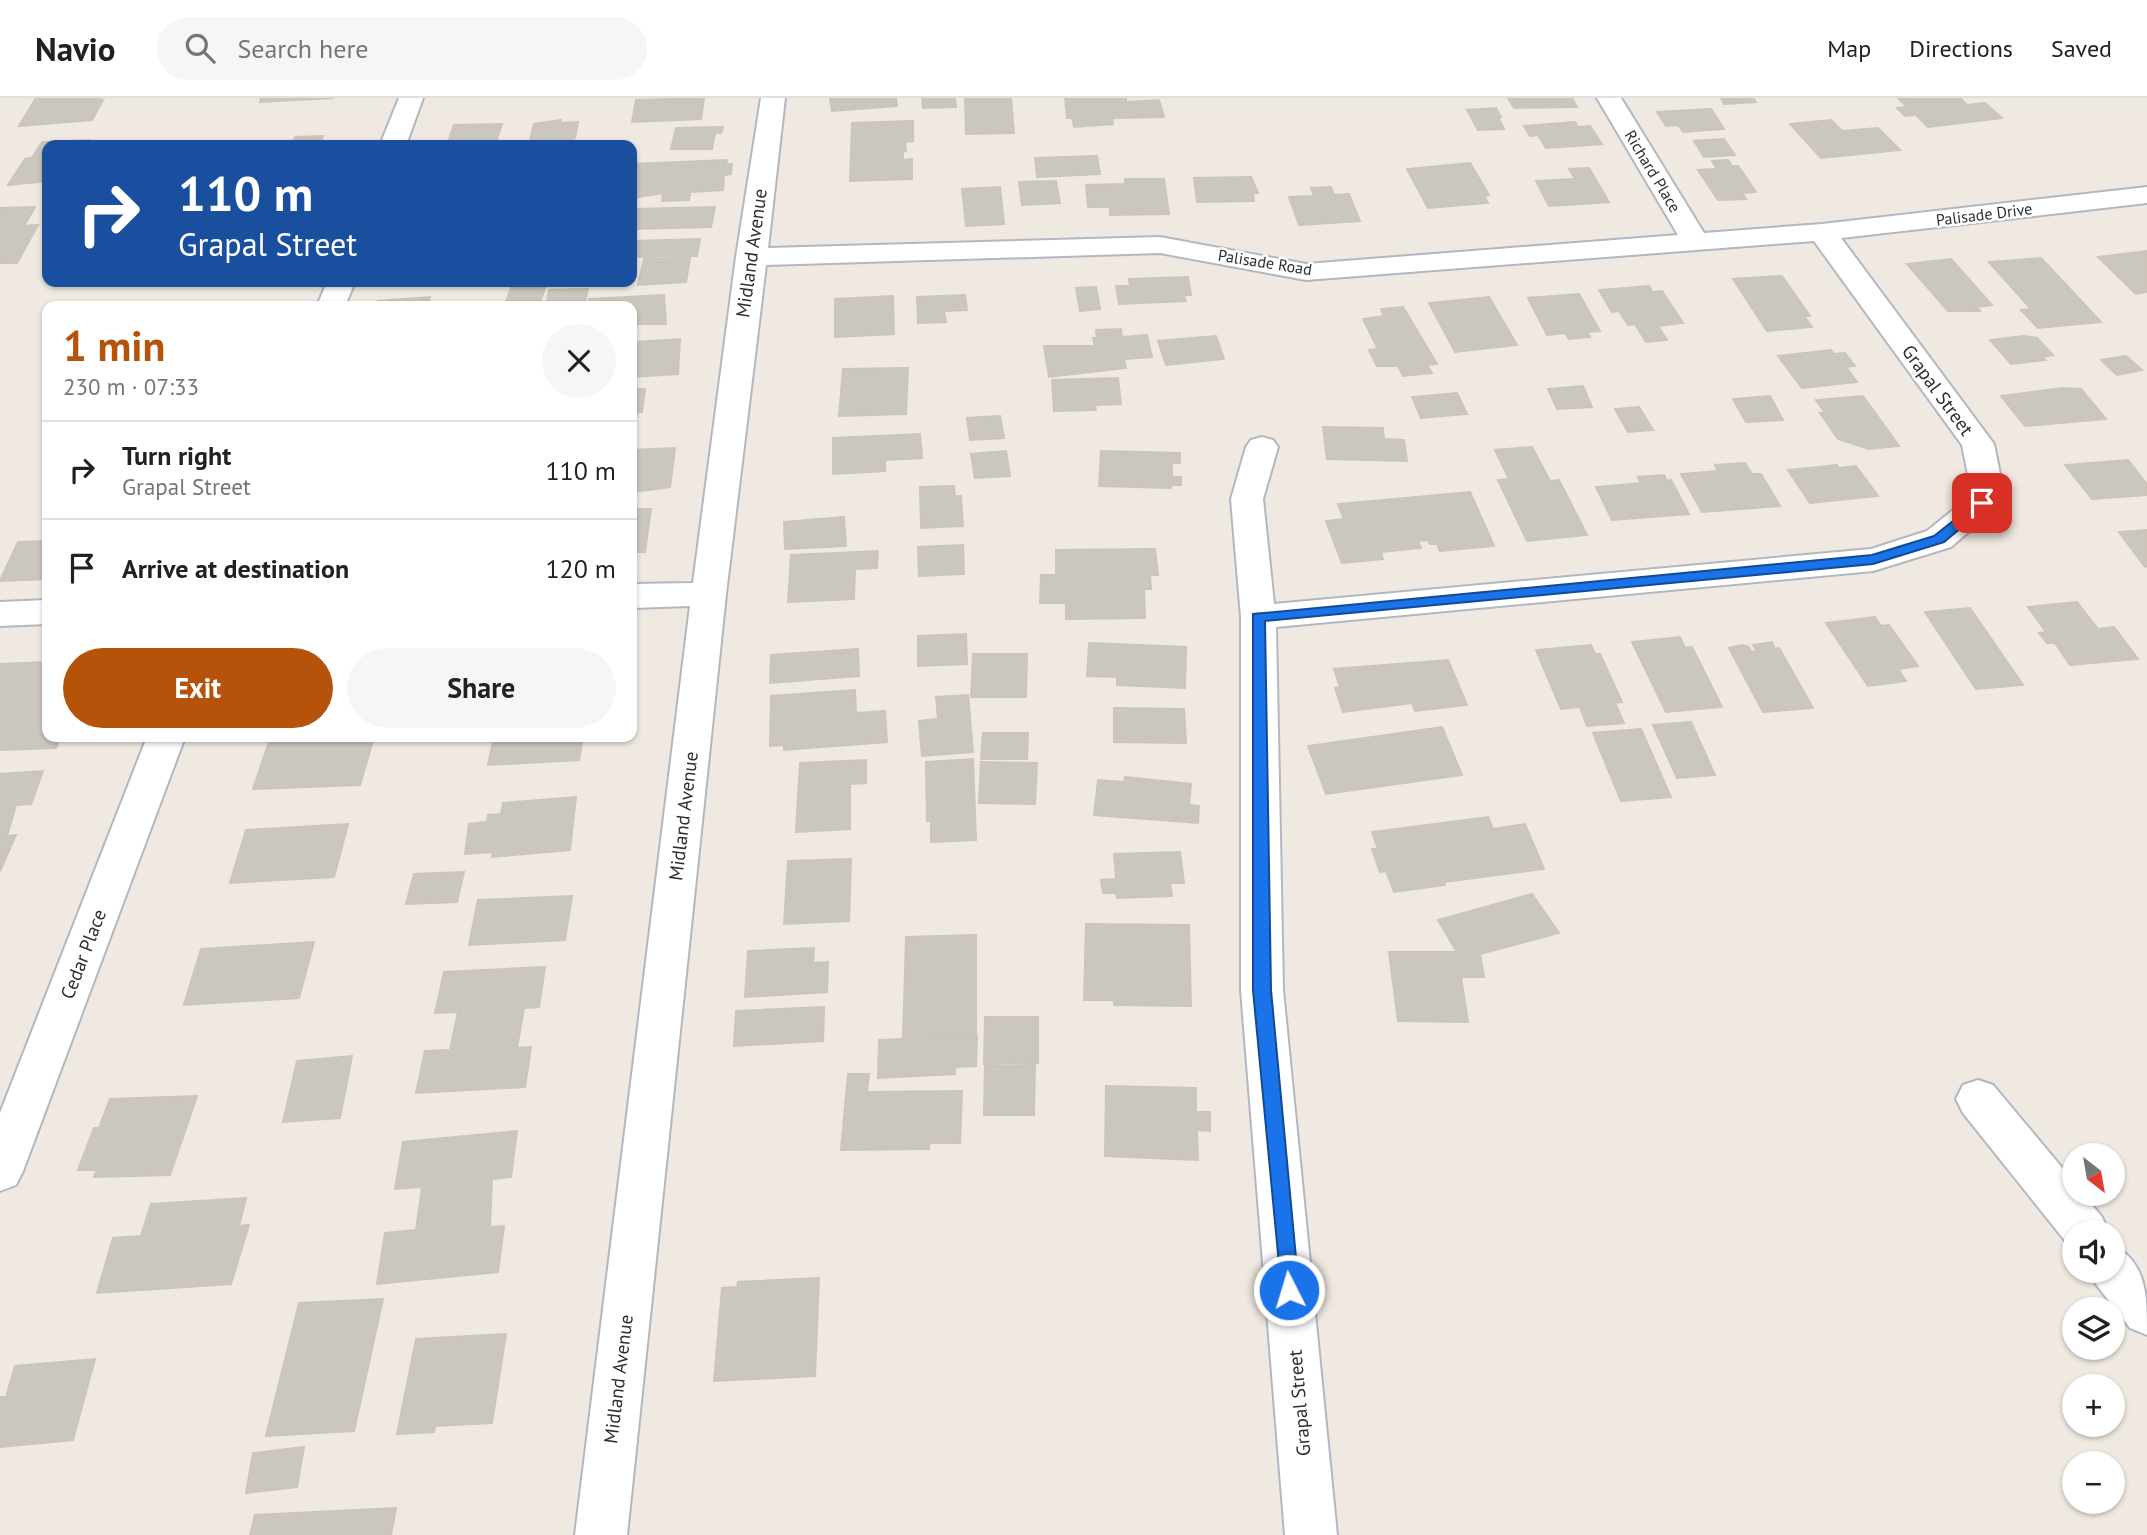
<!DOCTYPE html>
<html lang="en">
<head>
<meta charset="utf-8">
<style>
  :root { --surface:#fff; --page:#f6f6f6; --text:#202124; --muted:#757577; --line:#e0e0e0; --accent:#b45309 }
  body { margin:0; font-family:"PT Sans",sans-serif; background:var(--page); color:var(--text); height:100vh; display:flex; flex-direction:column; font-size:26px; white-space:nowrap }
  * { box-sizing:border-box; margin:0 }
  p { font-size:23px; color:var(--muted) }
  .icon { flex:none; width:38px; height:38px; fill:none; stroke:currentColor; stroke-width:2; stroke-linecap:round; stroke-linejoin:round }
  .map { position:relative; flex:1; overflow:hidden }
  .details { position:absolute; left:42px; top:203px; width:595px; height:441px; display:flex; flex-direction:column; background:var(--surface); border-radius:14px; box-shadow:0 2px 5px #0004 }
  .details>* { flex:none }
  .banner { position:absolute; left:42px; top:42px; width:595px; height:147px; border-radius:14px; box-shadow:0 2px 5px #0004; background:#1a4fa0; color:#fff; overflow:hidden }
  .needle { width:46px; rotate:149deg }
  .fabs { position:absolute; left:2062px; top:1045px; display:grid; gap:14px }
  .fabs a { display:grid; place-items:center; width:63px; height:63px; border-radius:50%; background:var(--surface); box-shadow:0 2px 5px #0004; font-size:35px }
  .pin { position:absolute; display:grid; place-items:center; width:60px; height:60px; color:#fff; margin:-30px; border-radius:14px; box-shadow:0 4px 10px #0006 }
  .me { position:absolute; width:77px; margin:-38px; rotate:355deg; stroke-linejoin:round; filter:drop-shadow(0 0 5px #0008) }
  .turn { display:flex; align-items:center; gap:24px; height:147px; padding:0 21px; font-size:32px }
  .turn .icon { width:91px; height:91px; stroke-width:2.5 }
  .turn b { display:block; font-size:49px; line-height:60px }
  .round { display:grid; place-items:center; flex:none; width:74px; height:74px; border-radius:37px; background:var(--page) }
  .headline { display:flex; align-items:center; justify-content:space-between; height:119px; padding:0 21px }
  h1 { font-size:42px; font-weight:800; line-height:52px; color:var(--accent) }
  .action { display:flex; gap:14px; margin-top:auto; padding:14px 21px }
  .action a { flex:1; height:80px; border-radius:42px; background:var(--accent); color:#fff; font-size:28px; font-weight:800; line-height:80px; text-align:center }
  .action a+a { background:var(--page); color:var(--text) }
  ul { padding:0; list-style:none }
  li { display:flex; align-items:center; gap:21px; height:98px; padding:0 21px; border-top:2px solid var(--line) }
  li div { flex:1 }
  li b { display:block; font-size:26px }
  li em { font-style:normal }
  header { display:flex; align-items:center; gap:42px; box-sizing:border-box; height:98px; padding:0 35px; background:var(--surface); border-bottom:2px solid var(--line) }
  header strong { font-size:33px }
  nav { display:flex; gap:38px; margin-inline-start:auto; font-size:24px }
  .search { width:490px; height:63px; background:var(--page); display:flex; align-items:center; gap:18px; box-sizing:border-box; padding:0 24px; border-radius:38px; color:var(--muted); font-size:26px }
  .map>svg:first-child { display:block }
</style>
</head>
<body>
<header>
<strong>Navio</strong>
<div class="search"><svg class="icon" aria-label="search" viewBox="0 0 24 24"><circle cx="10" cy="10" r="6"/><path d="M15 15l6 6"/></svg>Search here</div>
<nav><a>Map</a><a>Directions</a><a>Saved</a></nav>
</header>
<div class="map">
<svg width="2147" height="1437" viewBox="0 0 2147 1437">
  <rect width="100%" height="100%" fill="#efe9e1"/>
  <!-- building -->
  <g fill="#cbc7bf" stroke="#cbc5ba" stroke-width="2">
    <polygon points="36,0 101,0 100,3 103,2 92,22 19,28"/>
    <polygon points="261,0 334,0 260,4"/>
    <polygon points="704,0 701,21 632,24 636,2"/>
    <polygon points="830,0 896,0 897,8 832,13"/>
    <polygon points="922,0 955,0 956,9 923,10"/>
    <polygon points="968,0 1011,0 1014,35 966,36 965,1"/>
    <polygon points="1065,0 1126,0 1126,4 1159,2 1164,19 1112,20 1113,26 1074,29 1072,20 1067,20"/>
    <polygon points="1508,0 1572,0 1577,9 1514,10"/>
    <polygon points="1721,0 1753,0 1756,4 1724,6"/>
    <polygon points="1898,0 1960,0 1967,7 1985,5 2002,20 1928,29 1916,17 1905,18 1897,10 1907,9"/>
    <polygon points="1496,10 1501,19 1472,21 1467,12"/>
    <polygon points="1711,11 1724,31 1683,34 1678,27 1666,28 1657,14"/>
    <polygon points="1499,21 1504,31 1478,32 1473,23"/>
    <polygon points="561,22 560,25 578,24 575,40 571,41 570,47 529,47 534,26"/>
    <polygon points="1831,22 1842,33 1878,30 1900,52 1821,60 1790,26"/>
    <polygon points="913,23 913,43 905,44 906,53 903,53 903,62 912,61 912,81 850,83 852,25"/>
    <polygon points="1575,24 1578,29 1590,28 1602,46 1546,50 1538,37 1530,38 1524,28"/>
    <polygon points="502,26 495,47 447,47 454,27"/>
    <polygon points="723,29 721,35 715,35 712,51 671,51 676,30"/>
    <polygon points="323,38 319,47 279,47 291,47 295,39"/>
    <polygon points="1724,41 1735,57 1704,59 1694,43"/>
    <polygon points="89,42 86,47 47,47 47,83 8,87 25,61 32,60 42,44"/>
    <polygon points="1097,58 1100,76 1037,79 1035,60"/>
    <polygon points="727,62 726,66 732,66 731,76 724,77 723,92 690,94 689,102 662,103 663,95 632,100 632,66"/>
    <polygon points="1728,62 1732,68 1738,68 1756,94 1742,95 1746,101 1718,102 1698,72 1717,71 1712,63"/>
    <polygon points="1470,65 1489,97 1484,98 1488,105 1428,110 1407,71"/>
    <polygon points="1589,70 1609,104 1549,108 1536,83 1575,81 1569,71"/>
    <polygon points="1251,79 1258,95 1253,95 1254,103 1197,104 1194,80"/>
    <polygon points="1125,81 1164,81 1169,116 1110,117 1110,109 1088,109 1086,87 1125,86"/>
    <polygon points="1056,83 1060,105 1022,107 1019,84"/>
    <polygon points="1000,89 1004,126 966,128 962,91"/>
    <polygon points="1331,89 1334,97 1349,96 1360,123 1299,127 1289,99 1314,98 1311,90"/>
    <polygon points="35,109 24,128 38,127 17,165 0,165 0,110"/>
    <polygon points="715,109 711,129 632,131 634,111"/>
    <polygon points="700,141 697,158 632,159 634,143"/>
    <polygon points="2147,153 2147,194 2136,196 2098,159"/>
    <polygon points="690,160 686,184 638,187 644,161"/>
    <polygon points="2041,160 2101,224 2038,230 2021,212 2031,211 1989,164"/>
    <polygon points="1951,161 1992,207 1977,209 1980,213 1948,213 1907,166"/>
    <polygon points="1782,178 1810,218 1804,218 1812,229 1767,233 1733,181"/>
    <polygon points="1188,179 1191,197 1184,197 1186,203 1119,206 1116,188 1130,188 1129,181"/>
    <polygon points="1649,188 1652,194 1662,193 1683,225 1658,228 1667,242 1646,244 1635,226 1628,227 1619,213 1612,214 1599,192"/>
    <polygon points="1096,189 1100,211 1080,213 1076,190"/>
    <polygon points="511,190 545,190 540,204 506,204"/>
    <polygon points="588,191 584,208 546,208 549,192"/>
    <polygon points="1579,196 1600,233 1587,234 1590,239 1569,241 1565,235 1547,237 1528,200"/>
    <polygon points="664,197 666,226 632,226 632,208 588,208 589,201"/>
    <polygon points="965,197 967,212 944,213 946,224 918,225 917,199"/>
    <polygon points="893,198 894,236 835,239 835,201"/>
    <polygon points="430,199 428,208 376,208 378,203"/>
    <polygon points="1489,199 1517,247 1455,254 1429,205"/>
    <polygon points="1403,209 1437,266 1427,267 1432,275 1403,278 1398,268 1377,268 1369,252 1378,251 1363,221 1384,218 1381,211"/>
    <polygon points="1121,231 1122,239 1147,237 1152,259 1124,261 1126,270 1049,279 1044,248 1095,248 1093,240 1097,240 1096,232"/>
    <polygon points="1216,238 1224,261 1166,267 1158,243"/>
    <polygon points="2024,238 2037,240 2053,257 2042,259 2045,262 2011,266 1990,242"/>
    <polygon points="680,241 678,276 632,279 635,244"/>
    <polygon points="1831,252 1834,256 1845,255 1855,268 1846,269 1857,284 1802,290 1778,258"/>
    <polygon points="2126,258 2142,272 2117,277 2101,262"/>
    <polygon points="908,270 906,316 839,318 843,271"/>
    <polygon points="1118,280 1121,306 1095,307 1096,312 1054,313 1052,282"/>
    <polygon points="1583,288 1592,309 1557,311 1548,291"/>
    <polygon points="2062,290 2081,291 2106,321 2025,328 2001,298"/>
    <polygon points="632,291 645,291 642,314 632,315"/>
    <polygon points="1457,295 1467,316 1421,320 1412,299"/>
    <polygon points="1770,298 1783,322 1746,324 1733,301"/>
    <polygon points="1863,298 1899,348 1869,351 1838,341 1820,315 1825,315 1816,302"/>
    <polygon points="1639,309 1653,332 1628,334 1615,311"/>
    <polygon points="1000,318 1004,340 970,342 967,320"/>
    <polygon points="1323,329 1383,330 1384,341 1404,342 1407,363 1327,361"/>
    <polygon points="920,336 922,360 885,362 885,373 833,376 833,340"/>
    <polygon points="1532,349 1550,383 1559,382 1587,437 1527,443 1498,382 1509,381 1495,352"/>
    <polygon points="675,350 670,389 632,394 632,352"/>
    <polygon points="1006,353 1010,378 975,380 971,356"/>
    <polygon points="1101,353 1180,355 1180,365 1172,365 1172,379 1181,379 1181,387 1172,387 1171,390 1099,388"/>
    <polygon points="2128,362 2147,386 2147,397 2092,401 2065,367"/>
    <polygon points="1745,365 1752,376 1761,376 1780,408 1702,414 1681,376 1718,373 1715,367"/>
    <polygon points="1837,367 1839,370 1856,368 1878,398 1810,405 1788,372"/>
    <polygon points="1664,377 1667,383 1671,382 1689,416 1612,422 1596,389 1641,385 1638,379"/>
    <polygon points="954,388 955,398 961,398 963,428 921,430 920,389"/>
    <polygon points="1470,394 1494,448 1440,453 1437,446 1430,446 1428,442 1418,443 1421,450 1381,454 1383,461 1342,465 1326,423 1344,421 1338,406"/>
    <polygon points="632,411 651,411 645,454 632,454"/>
    <polygon points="844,419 846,448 785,451 784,424"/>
    <polygon points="2147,432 2147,468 2145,469 2119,434"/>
    <polygon points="47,443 47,481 0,483 18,444"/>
    <polygon points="963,447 964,476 919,478 918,449"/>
    <polygon points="1155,451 1158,477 1150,477 1151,491 1144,491 1145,520 1066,521 1066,505 1040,505 1041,477 1056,477 1056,452"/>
    <polygon points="878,453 877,470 855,471 854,501 788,504 791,457"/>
    <polygon points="2077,504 2098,531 2114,529 2138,561 2070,567 2055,545 2047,545 2039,535 2046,534 2028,509"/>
    <polygon points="1970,510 2023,587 1976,591 1925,514"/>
    <polygon points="1875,519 1881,528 1889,527 1918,568 1898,571 1906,583 1868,588 1826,525"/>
    <polygon points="966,536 967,566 918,568 918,538"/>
    <polygon points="1680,539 1685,550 1692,549 1722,609 1666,614 1632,544"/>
    <polygon points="1772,544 1775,551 1779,550 1813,610 1763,614 1729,550 1742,547 1749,549 1751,554 1757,553 1753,547"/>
    <polygon points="1089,545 1186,549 1185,590 1117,587 1117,579 1087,578"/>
    <polygon points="1591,547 1595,556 1600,556 1622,604 1615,605 1624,625 1587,628 1580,609 1561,611 1536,552"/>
    <polygon points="858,551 859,578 770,585 771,557"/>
    <polygon points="973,556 1027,556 1026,599 971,599"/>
    <polygon points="1448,562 1467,607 1415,613 1412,605 1343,614 1335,590 1340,589 1334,571"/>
    <polygon points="47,564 47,639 60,639 56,650 0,652 0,566"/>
    <polygon points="855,592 856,615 885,613 887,644 784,652 784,647 770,648 771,598"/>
    <polygon points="968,597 973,654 922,658 919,623 938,621 936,599"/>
    <polygon points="1114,610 1184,611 1186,645 1114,644"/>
    <polygon points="1691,624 1715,677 1677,680 1653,627"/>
    <polygon points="1442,629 1462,677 1326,696 1308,648"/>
    <polygon points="1641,631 1671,699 1621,703 1593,635"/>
    <polygon points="983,635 1028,635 1027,661 981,661"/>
    <polygon points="374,639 360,687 253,691 270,641"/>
    <polygon points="494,639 583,639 579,662 488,667"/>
    <polygon points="973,661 976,742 931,744 931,723 927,723 926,664"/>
    <polygon points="866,662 866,685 850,686 850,731 796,734 800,665"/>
    <polygon points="981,664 1037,665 1035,706 979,705"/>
    <polygon points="43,673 31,706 16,707 7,738 16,737 0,773 0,676"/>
    <polygon points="1125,679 1191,686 1189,707 1199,708 1198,725 1094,717 1098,682 1124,684"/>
    <polygon points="576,699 570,752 492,759 493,754 465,756 469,726 487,724 488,717 501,716 503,705"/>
    <polygon points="1488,719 1493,731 1525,726 1544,771 1444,784 1445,787 1394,794 1386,773 1380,774 1372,751 1378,751 1372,734"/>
    <polygon points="348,726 334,779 230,785 246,732"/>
    <polygon points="1180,754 1184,785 1170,785 1172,798 1117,800 1116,795 1103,795 1101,782 1116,781 1114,756"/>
    <polygon points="851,761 849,823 784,826 788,763"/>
    <polygon points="464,774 457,804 406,806 414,776"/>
    <polygon points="1532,796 1559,835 1480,856 1484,879 1461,879 1468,924 1398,923 1389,854 1457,854 1438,822"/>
    <polygon points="572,798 565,842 469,847 478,802"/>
    <polygon points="1086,826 1189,827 1191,908 1114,907 1114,902 1084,902"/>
    <polygon points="976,837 976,937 903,939 906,839"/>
    <polygon points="314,844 299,900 184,907 201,851"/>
    <polygon points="814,850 813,865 828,864 827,894 745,899 748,853"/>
    <polygon points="545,869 539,909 524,910 517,950 531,949 525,989 416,995 425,953 450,952 458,914 435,915 444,874"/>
    <polygon points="824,909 823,943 734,948 736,913"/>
    <polygon points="985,919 1038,919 1038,965 984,966"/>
    <polygon points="977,938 976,968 955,969 955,976 878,980 879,942"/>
    <polygon points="352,958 340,1020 283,1024 297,963"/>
    <polygon points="1035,967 1034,1017 984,1017 985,968"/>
    <polygon points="848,976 869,976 867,994 962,993 960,1045 929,1045 929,1051 841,1052"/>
    <polygon points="1106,988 1196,990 1196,1014 1210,1014 1210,1033 1197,1032 1198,1062 1105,1058"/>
    <polygon points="197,998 170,1077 94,1079 97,1072 78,1072 94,1030 99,1030 110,1001"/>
    <polygon points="517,1033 511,1079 492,1081 490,1129 504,1128 498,1174 377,1186 385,1135 416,1132 422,1089 395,1091 403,1044"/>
    <polygon points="246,1100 239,1128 249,1127 231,1186 97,1195 113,1140 141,1138 151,1106"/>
    <polygon points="819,1180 815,1278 714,1283 722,1190 737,1189 738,1184"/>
    <polygon points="383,1201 354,1333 266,1338 299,1205"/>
    <polygon points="506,1236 492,1325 435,1328 434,1334 397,1336 416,1241"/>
    <polygon points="95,1261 73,1342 0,1349 0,1299 6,1299 15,1268"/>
    <polygon points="304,1349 297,1389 246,1395 253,1355"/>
    <polygon points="396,1410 391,1437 250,1437 255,1417"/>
  </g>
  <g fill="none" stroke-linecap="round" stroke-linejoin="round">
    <!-- minor casing -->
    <g stroke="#b4b7c1" stroke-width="4">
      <g id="minor">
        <polygon points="399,0 423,0 406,47 380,47"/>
        <polygon points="761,0 785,0 768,150 1160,139 1306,166 1678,137 1597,0 1621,0 1704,135 1822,126 2147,89 2147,105 1841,140 1994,346 2003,391 1994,412 1951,449 1873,473 1276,529 1283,892 1337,1437 1285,1437 1241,892 1241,519 1231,401 1246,349 1251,342 1262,339 1273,342 1278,349 1263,401 1274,506 1871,451 1927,433 1968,400 1971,391 1962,347 1814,143 1306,182 1160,155 766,167 726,496 627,1437 575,1437 690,508 632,510 632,486 693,485 736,159"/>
        <polygon points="327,184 355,184 345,208 317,208"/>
        <polygon points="47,502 47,526 0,528 0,504"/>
        <polygon points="147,639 185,639 23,1073 16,1087 0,1093 0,1015"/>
        <polygon points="1978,982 1993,987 2074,1084 2074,1096 2083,1096 2102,1119 2109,1134 2074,1134 2074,1151 2070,1149 1963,1015 1956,1001 1963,987"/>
        <path d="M2112 1147C2147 1164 2147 1197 2147 1237L2130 1230 2095 1185 2090 1172H2112Z"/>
      </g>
    </g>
    <!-- minor -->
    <use href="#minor" fill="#fff" fill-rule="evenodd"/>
  </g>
  <!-- route -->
  <polygon fill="#1a73e8" stroke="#114b97" stroke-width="2" points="1982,400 1987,402 1987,408 1944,444 1873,466 1265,523 1271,892 1299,1192 1296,1198 1289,1201 1282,1198 1253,892 1253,516 1872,457 1934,438"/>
  <g text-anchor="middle" stroke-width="5" stroke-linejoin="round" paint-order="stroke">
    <!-- far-street labels -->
    <g font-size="16" fill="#2e2e2e" stroke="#fff">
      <text transform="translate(1653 73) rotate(59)" y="6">Richard Place</text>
      <text transform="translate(1984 116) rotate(-7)" y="6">Palisade Drive</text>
      <text transform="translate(1265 164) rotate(9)" y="6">Palisade Road</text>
    </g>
    <!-- street labels -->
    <g font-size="19" fill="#2e2e2e" stroke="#fff">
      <text transform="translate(751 155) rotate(-82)" y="7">Midland Avenue</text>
      <text transform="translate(1938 292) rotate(54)" y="7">Grapal Street</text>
      <text transform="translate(683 718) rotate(-83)" y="7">Midland Avenue</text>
      <text transform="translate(83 856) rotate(-69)" y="7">Cedar Place</text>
      <text transform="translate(618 1281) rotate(-83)" y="7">Midland Avenue</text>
      <text transform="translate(1299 1305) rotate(-95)" y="7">Grapal Street</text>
    </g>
  </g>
</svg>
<div class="fabs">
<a><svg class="needle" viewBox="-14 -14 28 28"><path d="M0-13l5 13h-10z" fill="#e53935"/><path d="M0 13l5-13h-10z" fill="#757577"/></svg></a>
<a><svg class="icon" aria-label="sound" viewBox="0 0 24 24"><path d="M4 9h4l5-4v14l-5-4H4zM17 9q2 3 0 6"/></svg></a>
<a><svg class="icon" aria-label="layers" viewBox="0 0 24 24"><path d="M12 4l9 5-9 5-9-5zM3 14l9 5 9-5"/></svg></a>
<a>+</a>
<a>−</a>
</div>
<div class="pin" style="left:1982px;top:405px;background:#d93025"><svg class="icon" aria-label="arrive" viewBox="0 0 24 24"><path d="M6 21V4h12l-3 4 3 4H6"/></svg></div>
<svg class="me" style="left:1289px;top:1192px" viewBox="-20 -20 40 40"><circle r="17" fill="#1a73e8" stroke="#fff" stroke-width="3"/><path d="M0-11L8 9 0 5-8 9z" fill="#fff"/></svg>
<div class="banner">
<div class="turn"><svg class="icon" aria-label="right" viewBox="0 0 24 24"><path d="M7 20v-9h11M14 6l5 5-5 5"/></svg><div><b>110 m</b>Grapal Street</div></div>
</div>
<section class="details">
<div class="headline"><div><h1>1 min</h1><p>230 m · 07:33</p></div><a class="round"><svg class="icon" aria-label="close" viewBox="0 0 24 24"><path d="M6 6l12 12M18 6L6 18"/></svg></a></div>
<ul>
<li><svg class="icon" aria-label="right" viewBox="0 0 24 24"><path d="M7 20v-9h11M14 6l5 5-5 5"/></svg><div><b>Turn right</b><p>Grapal Street</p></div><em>110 m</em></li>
<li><svg class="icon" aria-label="arrive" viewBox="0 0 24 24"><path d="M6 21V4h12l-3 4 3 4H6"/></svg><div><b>Arrive at destination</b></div><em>120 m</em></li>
</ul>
<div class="action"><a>Exit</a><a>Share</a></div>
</section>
</div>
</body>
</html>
